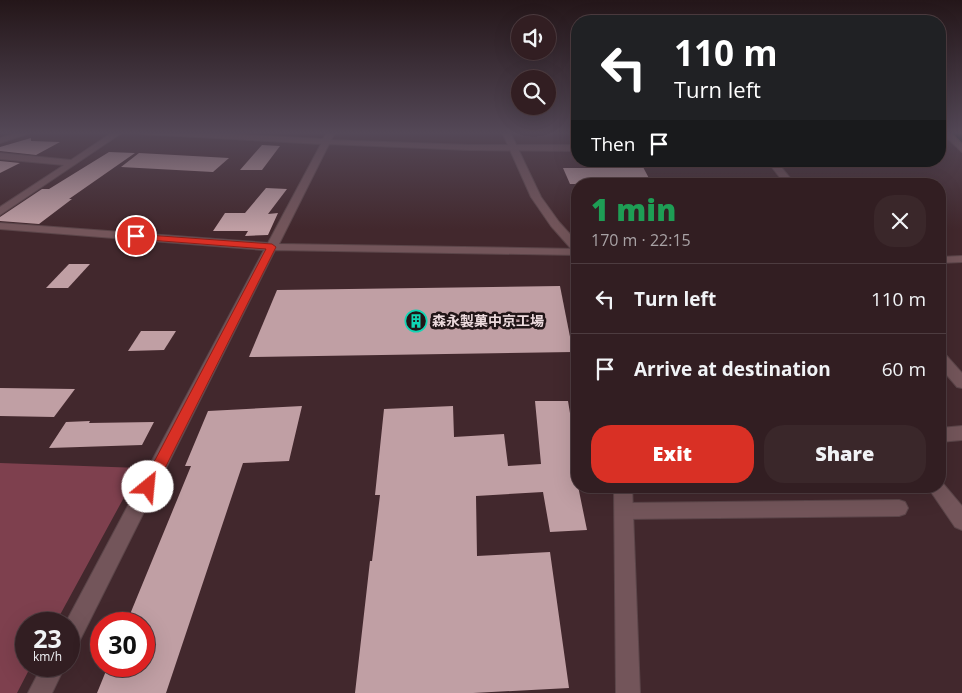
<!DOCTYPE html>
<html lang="en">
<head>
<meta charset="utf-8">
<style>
  :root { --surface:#321e22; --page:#3a272a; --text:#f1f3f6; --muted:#a8a2a5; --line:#4d3c40; --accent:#d93025 }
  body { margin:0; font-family:"Open Sans","Noto Sans JP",sans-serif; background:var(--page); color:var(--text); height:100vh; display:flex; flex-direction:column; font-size:19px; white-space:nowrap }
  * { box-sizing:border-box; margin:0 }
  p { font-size:16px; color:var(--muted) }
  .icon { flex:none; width:28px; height:28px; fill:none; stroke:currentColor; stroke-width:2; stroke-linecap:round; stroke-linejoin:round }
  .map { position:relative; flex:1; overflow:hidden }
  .side { position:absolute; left:571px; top:178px; width:375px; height:315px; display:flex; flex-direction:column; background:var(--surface); border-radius:20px; box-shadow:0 5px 20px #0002,0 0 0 1px var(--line) }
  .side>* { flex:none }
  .guide { position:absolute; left:571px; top:15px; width:375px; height:152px; border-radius:20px; box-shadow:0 5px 20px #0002,0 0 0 1px var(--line); background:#202124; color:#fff; overflow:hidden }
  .controls { position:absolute; left:511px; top:15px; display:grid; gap:10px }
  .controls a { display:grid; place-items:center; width:45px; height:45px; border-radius:50%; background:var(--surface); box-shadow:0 5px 20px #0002,0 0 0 1px var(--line); font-size:25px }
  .speed { position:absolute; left:15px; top:612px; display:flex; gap:10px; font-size:25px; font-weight:700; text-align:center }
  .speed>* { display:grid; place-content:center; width:65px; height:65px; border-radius:50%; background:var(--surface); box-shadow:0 5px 20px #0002,0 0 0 1px var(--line); line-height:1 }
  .speed small { font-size:12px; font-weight:400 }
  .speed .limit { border:8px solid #d22; background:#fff; color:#111 }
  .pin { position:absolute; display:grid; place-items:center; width:42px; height:42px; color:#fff; margin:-21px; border:2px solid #fff; border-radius:50%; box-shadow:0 1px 5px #0007 }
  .me { position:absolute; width:55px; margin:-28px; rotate:28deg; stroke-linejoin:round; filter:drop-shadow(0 0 4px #0008) }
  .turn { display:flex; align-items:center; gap:18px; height:105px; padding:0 20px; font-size:22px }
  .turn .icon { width:65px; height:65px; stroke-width:2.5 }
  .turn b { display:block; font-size:35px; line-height:42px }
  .then { display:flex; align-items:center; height:48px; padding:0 20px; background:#0003; gap:10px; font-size:19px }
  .round { display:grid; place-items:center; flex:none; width:52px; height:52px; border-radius:20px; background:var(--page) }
  .overview { display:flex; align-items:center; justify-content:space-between; height:85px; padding:0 20px }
  h1 { font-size:30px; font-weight:800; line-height:38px; color:#1e9e55 }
  .cta { display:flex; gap:10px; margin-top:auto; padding:10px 20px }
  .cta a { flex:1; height:58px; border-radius:20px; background:var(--accent); color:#fff; font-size:20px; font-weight:800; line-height:58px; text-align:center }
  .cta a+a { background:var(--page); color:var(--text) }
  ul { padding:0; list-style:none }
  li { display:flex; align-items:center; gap:15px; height:70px; padding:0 20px; border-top:1px solid var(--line) }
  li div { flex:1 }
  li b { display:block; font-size:19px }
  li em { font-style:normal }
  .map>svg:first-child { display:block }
</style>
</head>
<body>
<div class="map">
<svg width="962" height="693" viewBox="0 0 962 693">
  <rect width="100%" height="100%" fill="#42282d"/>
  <!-- green -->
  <polygon fill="#7e404e" points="0,463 140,468 55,624 26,624 26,666 31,666 17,693 0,693"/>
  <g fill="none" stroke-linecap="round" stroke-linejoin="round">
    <!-- river -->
    <polygon fill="#05241d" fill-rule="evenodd" points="948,132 962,132 962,143 954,142"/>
  </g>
  <!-- building -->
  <g fill="#c09fa4">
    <polygon points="31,138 31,141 60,142 36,155 0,151 0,147"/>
    <polygon points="262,145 280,146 262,170 240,170"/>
    <polygon points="109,152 135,153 69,199 72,199 39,224 0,221 0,217 42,189 49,189"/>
    <polygon points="139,153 229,158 213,172 121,167"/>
    <polygon points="0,161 20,163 0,173"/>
    <polygon points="611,164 630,164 631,167 643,167 652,184 570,184 563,168 613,168"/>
    <polygon points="266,188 287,189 268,214 278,213 268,235 245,236 248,231 213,231 225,213 245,213"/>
    <polygon points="69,264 90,264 68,288 46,288"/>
    <polygon points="560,286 573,352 249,357 277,290"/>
    <polygon points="141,331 176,331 164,350 128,351"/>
    <polygon points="0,388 75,389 54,417 0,416"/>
    <polygon points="535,401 568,401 578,462 578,486 587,530 550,532 543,492 476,496 477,556 550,552 569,688 473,693 355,693 370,561 372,561 380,495 375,495 384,409 453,406 454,437 504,434 508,466 541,464"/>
    <polygon points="302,406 289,461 243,463 166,693 97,693 108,666 144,666 144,624 126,624 191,466 185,466 208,411"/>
    <polygon points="90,421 89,423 154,422 142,445 49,448 66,422"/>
  </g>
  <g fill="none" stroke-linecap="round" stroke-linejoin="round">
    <!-- minor casing -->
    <g stroke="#5b4549" stroke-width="2">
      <g id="minor">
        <polygon points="20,132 33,132 0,143 0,138"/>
        <polygon points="113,132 123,132 0,215 0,207 64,165 0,159 0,153 71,160"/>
        <polygon points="138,132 192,132 323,139 327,132 335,132 331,140 469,145 578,145 578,151 469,150 329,144 279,244 578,249 578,255 275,250 77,646 69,649 69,624 65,624 264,250 0,229 0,223 268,243 321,144 142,134"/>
        <polygon points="941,132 950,132 962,144 962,152"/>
        <polygon points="962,256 962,262 940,263 940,257"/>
        <polygon points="962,426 962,440 940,442 940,428"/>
        <polygon points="940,480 962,506 962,530 955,527 927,486 940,486"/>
        <polygon points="899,500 905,502 908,508 905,514 899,516 624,519 618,517 615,511 618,505 624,503"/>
        <polygon points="42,666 65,666 52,693 28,693"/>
      </g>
    </g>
    <!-- tertiary casing -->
    <g stroke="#5b4549" stroke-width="2">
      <g id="tertiary">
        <polygon points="502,132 510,132 541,197 559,222 578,243 578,253 574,252 551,226 531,197"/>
        <polygon points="767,161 776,161 795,184 785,184"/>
        <polygon points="940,353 945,354 962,373 962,388 957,387 940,367"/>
        <polygon points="614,486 632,486 640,693 616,693"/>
      </g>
    </g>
    <!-- minor -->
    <use href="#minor" fill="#73555a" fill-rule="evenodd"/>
    <!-- tertiary -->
    <use href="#tertiary" fill="#73555a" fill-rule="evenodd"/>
  </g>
  <!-- sky -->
  <linearGradient id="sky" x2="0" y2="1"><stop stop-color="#241619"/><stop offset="0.58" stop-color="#544857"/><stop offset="1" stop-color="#544857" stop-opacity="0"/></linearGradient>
  <rect width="962" height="229" fill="url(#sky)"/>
  <!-- route -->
  <polygon fill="#d93025" stroke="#8d1f18" points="133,234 272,244 276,247 153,492 148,494 143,492 140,487 143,483 266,249 136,239 133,238"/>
  <!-- icons -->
  <defs>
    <g id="building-ring" transform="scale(1.125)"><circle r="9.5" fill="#211517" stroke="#10d5b4" stroke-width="1.5"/><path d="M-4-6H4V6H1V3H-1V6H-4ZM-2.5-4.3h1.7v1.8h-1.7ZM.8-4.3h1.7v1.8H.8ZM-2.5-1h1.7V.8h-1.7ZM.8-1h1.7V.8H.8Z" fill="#10d5b4"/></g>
  </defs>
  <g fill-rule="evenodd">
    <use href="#building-ring" x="416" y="321"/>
  </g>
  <g text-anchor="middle" stroke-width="5" stroke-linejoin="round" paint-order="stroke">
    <!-- poi labels -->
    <g font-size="14" font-weight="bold" fill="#eddbde" stroke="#211517" text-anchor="start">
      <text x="432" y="326">森永製菓中京工場</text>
    </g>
  </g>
</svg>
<div class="controls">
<a><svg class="icon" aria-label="sound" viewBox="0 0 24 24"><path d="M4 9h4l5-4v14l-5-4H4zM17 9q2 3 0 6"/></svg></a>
<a><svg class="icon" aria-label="search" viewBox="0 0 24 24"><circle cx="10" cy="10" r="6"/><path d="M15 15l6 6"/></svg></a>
</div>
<div class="speed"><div>23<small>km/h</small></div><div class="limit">30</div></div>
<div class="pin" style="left:136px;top:236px;background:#d93025"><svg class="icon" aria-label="arrive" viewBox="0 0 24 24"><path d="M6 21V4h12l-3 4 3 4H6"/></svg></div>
<svg class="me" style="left:148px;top:487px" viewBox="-20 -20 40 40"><circle r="19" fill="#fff"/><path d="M0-13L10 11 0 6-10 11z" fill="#d93025"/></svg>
<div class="guide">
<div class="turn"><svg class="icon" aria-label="left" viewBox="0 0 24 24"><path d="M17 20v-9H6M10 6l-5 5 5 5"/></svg><div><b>110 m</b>Turn left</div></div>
<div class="then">Then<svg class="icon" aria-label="arrive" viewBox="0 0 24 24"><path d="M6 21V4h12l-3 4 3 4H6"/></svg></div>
</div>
<section class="side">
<div class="overview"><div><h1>1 min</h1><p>170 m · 22:15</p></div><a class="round"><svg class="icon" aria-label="close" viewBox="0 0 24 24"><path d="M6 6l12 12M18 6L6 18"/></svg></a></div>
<ul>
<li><svg class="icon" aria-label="left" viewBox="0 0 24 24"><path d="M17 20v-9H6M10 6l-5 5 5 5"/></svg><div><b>Turn left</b></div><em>110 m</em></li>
<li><svg class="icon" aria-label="arrive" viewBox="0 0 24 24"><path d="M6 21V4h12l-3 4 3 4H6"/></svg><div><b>Arrive at destination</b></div><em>60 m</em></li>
</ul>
<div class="cta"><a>Exit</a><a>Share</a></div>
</section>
</div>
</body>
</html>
